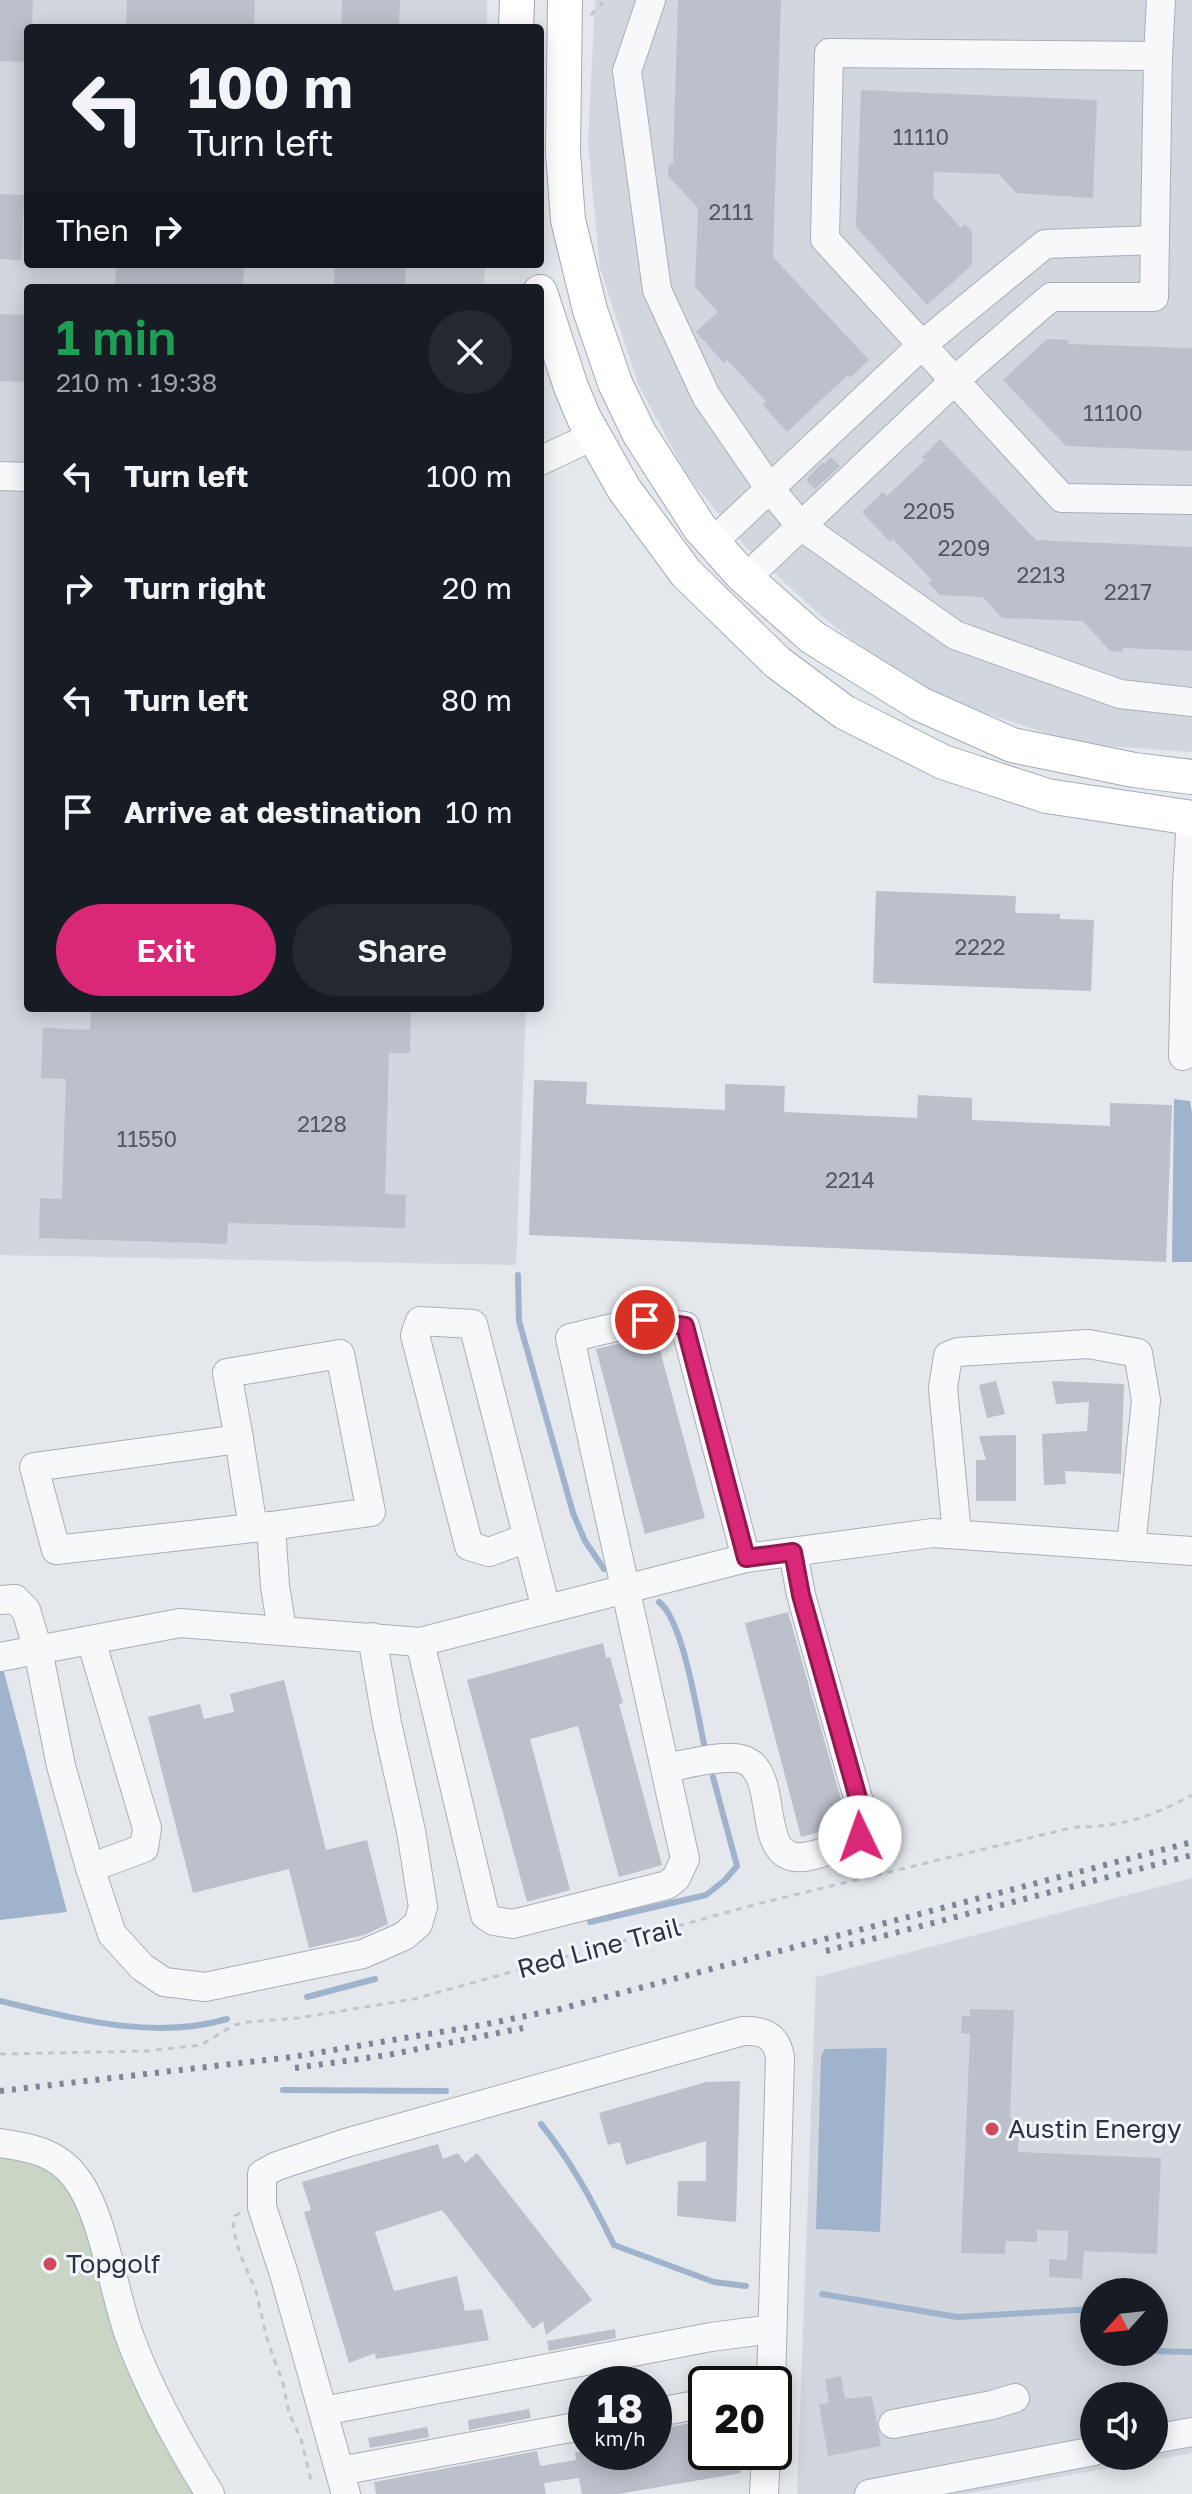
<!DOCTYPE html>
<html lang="en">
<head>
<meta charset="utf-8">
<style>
  :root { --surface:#171b24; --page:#242831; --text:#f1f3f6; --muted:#9ea1a6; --accent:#db2777 }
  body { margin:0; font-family:"Golos Text",sans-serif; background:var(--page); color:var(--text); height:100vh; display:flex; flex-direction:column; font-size:30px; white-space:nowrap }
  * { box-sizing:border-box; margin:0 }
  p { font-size:26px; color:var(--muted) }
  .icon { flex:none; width:44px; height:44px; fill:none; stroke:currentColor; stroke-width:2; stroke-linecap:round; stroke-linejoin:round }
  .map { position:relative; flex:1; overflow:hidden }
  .details { position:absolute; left:24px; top:284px; width:520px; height:728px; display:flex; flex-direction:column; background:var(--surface); border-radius:8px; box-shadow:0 4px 20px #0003 }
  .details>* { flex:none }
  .hud { position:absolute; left:24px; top:24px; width:520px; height:244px; border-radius:8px; box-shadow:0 4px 20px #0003; background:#171b24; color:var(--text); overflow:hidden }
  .needle { width:52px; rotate:243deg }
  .tools { position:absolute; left:1080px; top:2278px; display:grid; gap:16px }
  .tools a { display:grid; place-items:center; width:88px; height:88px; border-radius:50%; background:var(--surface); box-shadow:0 4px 20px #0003; font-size:40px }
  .speed { position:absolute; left:568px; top:2366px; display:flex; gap:16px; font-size:40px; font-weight:700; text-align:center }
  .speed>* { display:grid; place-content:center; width:104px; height:104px; border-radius:50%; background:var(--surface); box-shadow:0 4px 20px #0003; line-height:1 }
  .speed small { font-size:20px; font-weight:400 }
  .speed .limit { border:4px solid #111; border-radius:12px; background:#fff; color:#111 }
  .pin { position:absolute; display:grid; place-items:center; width:68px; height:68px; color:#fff; margin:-34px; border:4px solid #fff; border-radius:50%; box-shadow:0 2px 8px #0007 }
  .me { position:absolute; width:88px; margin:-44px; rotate:357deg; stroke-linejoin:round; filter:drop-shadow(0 0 6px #0008) }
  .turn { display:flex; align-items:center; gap:28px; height:168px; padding:0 32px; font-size:36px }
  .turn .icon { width:104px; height:104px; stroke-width:2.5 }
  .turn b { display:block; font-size:56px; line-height:68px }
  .then { display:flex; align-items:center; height:76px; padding:0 32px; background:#0003; gap:16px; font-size:30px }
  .round { display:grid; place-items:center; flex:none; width:84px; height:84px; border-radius:42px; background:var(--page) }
  .overview { display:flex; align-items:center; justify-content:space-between; height:136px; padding:0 32px }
  h1 { font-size:48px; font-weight:600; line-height:60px; color:#1e9e55 }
  .cta { display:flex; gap:16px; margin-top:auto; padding:16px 32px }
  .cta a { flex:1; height:92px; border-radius:48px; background:var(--accent); color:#fff; font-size:32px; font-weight:600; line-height:92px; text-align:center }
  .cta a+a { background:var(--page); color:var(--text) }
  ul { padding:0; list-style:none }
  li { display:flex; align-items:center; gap:24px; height:112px; padding:0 32px }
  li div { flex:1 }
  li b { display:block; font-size:30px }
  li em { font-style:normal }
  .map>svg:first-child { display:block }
</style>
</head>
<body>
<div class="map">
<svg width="1192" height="2494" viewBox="0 0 1192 2494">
  <rect width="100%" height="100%" fill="#e4e7ec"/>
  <!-- built -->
  <g fill="#d2d6de" fill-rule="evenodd">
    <polygon points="0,0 487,0 487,28 28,28 28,264 485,264 484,288 28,288 28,1008 526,1008 516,1265 0,1255"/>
    <polygon points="595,0 1192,0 1192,752 1079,744 982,712 895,673 820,615 746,547 687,475 639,386 600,268 588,143"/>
    <path d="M1192 1878V2453L964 2494H797L816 1977ZM1094 2292H1154V2352H1094ZM1094 2396H1154V2456H1094Z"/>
  </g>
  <!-- green -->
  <polygon fill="#c9d6c5" points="0,2143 69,2175 198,2494 0,2494"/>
  <!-- water -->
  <g fill="#9fb4cc">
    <polygon points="1174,1099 1190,1101 1192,1112 1192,1262 1172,1262"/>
    <polygon points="0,1672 4,1672 67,1912 0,1920"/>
    <polygon points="887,2048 880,2232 816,2229 821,2056 825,2049"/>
  </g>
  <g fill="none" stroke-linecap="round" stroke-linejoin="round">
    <!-- stream -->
    <g stroke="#9fb4cc" stroke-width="6">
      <polyline points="518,1275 519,1321 573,1513 585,1541 604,1569"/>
      <path d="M659 1602C683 1620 697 1712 704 1744"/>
      <polyline points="590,1922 706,1895 725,1880 737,1866 713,1777"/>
      <polyline points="307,1997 375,1979"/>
      <path d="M0 2001C73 2018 153 2041 227 2019"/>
      <polyline points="283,2090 446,2091"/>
      <path d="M541 2124C571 2161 593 2202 614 2245L714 2282 746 2286"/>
      <polyline points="822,2294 957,2317 1094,2309"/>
      <polyline points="1154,2351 1192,2352"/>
    </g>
  </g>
  <!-- building -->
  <g fill="#bbc0ca">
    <polygon points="0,0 33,0 32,28 28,28 28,62 0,61"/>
    <polygon points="127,0 255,0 254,28 126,28"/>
    <polygon points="342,0 400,0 399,28 341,28"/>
    <polygon points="678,0 781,0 773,257 869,360 850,378 848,375 787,432 763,405 766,401 727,360 724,363 696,332 718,312 695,287 698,208 668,176 669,163 673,164"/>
    <polygon points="861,90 1097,100 1093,198 1016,193 999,174 934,172 933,197 961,228 965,224 972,232 972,265 927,305 856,227"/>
    <polygon points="0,194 24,195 21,260 0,259"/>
    <polygon points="116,264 244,264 243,288 115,288"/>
    <polygon points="335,264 406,264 405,288 334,288"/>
    <polygon points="0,314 28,315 28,382 0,381"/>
    <polygon points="1047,339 1069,340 1068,344 1192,348 1192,451 1066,446 1003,380"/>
    <polygon points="940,439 1036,540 1192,547 1192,651 1123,648 1123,652 1110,651 1083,621 1002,618 983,597 940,595 928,583 932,580 893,539 890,542 862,512 883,492 887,496 925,460 922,457"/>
    <polygon points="831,457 840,466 815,489 806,480 823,462 824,464"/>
    <polygon points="876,891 1016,896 1015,913 1060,914 1060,919 1094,920 1091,991 873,983"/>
    <polygon points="91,1008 411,1008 410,1053 389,1053 385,1194 406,1195 405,1228 228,1223 227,1244 39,1238 40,1198 62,1199 66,1079 41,1078 43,1028 90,1030"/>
    <polygon points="534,1080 587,1082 586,1104 725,1110 725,1084 785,1086 784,1112 917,1118 918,1095 972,1098 972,1120 1110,1126 1110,1103 1172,1105 1166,1262 529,1235"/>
    <polygon points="646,1337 657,1339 705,1518 645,1534 596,1349"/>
    <polygon points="996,1381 1005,1414 987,1418 979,1385"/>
    <polygon points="1052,1381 1124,1384 1121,1474 1065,1471 1066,1484 1044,1485 1042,1434 1087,1431 1089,1402 1056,1404"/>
    <polygon points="1016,1435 1016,1501 976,1501 976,1460 986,1460 979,1436"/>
    <polygon points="788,1612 846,1817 844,1825 801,1837 745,1623"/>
    <polygon points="603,1643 606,1658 610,1657 623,1703 619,1704 662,1865 619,1877 578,1726 530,1739 570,1890 527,1902 467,1680"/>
    <polygon points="284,1680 326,1850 367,1840 388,1924 364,1935 309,1948 289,1869 193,1893 148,1717 200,1704 204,1719 234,1712 230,1694"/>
    <polygon points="970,2009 1014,2010 1010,2118 1019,2118 1018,2152 1161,2158 1157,2254 1084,2251 1082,2279 1049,2277 1049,2259 1067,2260 1068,2231 1037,2230 1037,2242 1006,2241 1005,2254 961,2253 970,2034 961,2033 962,2016 970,2016"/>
    <polygon points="740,2081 736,2222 677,2216 678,2181 706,2181 706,2141 626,2165 620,2142 608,2145 599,2113 706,2082"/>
    <polygon points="438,2144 443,2159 458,2153 465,2163 477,2153 592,2300 546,2335 543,2321 533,2329 442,2210 375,2232 394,2291 457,2276 465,2311 482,2309 489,2340 376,2359 375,2353 349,2363 304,2212 311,2210 302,2182"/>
    <polygon points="615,2329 616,2338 549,2351 547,2341"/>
    <polygon points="841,2376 845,2399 872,2396 881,2446 828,2456 819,2404 829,2403 825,2379"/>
    <polygon points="529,2409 531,2418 469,2430 468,2420"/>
    <polygon points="706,2420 706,2452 737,2452 741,2473 618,2494 582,2494 579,2478 544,2483 546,2494 376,2494 374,2482 537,2451 540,2466 576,2460 575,2452 654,2452 654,2430"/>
    <polygon points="427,2427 429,2437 370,2448 368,2438"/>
  </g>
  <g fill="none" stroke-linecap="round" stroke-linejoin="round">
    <!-- minor casing -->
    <g stroke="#a9aeb7" stroke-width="30">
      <g id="minor">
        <polyline points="651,0 627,71 657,290 706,396 770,489 801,526 955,635 1120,694 1192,702"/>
        <polyline points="1161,0 1158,56 829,53 825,239 1062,498 1192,500"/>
        <polyline points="540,461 593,436"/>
        <polyline points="0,476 28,477"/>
        <polyline points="713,542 922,345 1045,244 1155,240"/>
        <polyline points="746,578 954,381 1051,297 1154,297 1158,56"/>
        <polyline points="1183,1056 1187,885 1191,818"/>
        <polyline points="239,1439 227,1373 340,1354 371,1512 271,1526"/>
        <polyline points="253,1528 239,1439 34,1467 56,1550 271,1526 275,1586 282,1630"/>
        <polyline points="957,1534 943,1388 948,1356 958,1352 1088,1344 1138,1353 1146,1400 1131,1547"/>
        <polyline points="527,1538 489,1552 469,1546 415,1335 420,1321 473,1324 546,1609"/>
        <polyline points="0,1600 15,1599 26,1610 38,1650 61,1766 90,1868 112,1934 142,1967 164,1982 205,1987 363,1954 404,1936 418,1924 423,1907 411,1831 387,1723 372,1637"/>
        <polyline points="420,1642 485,1915 494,1921 513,1924 667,1885 676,1878 685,1859 570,1338 645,1320 685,1326 746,1558"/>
        <polyline points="0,1657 180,1623 420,1642 746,1558 933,1533 1192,1551"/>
        <path d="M665 1768C686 1765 733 1750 750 1763 781 1786 752 1872 814 1855 831 1850 845 1846 860 1837L863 1816 801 1595 793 1552"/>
        <polyline points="90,1868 144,1848 147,1828 91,1640"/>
        <path d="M0 2143C29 2147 57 2152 76 2178 103 2213 113 2290 129 2335 149 2390 179 2444 210 2494"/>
        <polyline points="323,2411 711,2337 772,2329"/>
        <polyline points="654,2413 706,2403"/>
        <polyline points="893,2424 992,2405 1015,2398"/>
        <polyline points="1154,2439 1192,2432"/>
        <polyline points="340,2471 586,2425"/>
        <path d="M346 2494 284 2274 262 2207V2174L277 2166 346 2143 743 2031C763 2030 776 2035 780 2057L771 2384"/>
        <polyline points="764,2494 766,2452"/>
        <polyline points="869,2494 1094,2451"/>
      </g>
    </g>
    <!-- major casing -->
    <g stroke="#a3abb8" stroke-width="36">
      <g id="major">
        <polyline points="565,0 563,153 568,220 590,310 615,383 639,433 700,528 741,574 812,637 920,704 1012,745 1134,770 1192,777"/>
        <polyline points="516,28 517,0"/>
        <polyline points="540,292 571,387 584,418 624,489 686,573 777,662 844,712 943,762 1047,796 1192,818"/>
      </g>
    </g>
    <!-- path -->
    <g stroke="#c2c5cb" stroke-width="3" stroke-dasharray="6 6" stroke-linecap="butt">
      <polyline points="591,15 605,0"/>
      <path d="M0 2054 147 2051 201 2045 234 2025 248 2022 298 2018 414 1999 757 1904 1075 1827C1122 1827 1151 1817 1192 1795"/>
      <polyline points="240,2213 235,2216 233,2229 240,2254 256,2291 267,2339 283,2383 289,2413 301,2439 312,2484"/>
    </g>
    <!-- minor -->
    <use href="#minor" stroke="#f7f8fa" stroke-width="28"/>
    <!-- major -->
    <use href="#major" stroke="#fff" stroke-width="34"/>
    <!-- rail -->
    <g stroke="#7d8696" stroke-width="6" stroke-dasharray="4 8" stroke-linecap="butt">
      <polyline points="826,1951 1192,1855"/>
      <polyline points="295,2068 388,2055 523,2028"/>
      <polyline points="0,2091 292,2057 482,2025 560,2009 1192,1842"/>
    </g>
  </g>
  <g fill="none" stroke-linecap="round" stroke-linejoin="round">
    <!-- route casing -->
    <g stroke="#8e194d" stroke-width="20">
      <polyline id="route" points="645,1320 685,1326 746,1558 793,1552 801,1595 863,1816 860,1837"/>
    </g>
    <!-- route -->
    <use href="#route" stroke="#db2777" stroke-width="14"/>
  </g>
  <!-- markers -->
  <g fill="#d1495b" stroke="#f4f6f9" stroke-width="3">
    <circle cx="992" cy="2129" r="8"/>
    <circle cx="50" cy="2264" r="8"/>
  </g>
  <g text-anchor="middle" stroke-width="6" stroke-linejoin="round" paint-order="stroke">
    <!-- number labels -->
    <g font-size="22" fill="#4f5766">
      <text x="921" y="145">11110</text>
      <text x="731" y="220">2111</text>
      <text x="1113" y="421">11100</text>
      <text x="929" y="519">2205</text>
      <text x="964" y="556">2209</text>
      <text x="1041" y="583">2213</text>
      <text x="1128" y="600">2217</text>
      <text x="980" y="955">2222</text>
      <text x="322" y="1132">2128</text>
      <text x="147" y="1147">11550</text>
      <text x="850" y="1188">2214</text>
    </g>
    <!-- street labels -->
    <g font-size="26" fill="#2b3445" stroke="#f4f6f9">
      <text transform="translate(599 1948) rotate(-15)" y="9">Red Line Trail</text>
    </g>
    <!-- poi labels -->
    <g font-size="26" fill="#2b3445" stroke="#f4f6f9" text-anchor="start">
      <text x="1008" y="2138">Austin Energy</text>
      <text x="66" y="2273">Topgolf</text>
    </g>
  </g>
</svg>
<div class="tools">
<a><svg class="needle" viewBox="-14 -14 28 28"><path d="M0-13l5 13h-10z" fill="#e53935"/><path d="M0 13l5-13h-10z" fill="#9ea1a6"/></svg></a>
<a><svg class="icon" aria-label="sound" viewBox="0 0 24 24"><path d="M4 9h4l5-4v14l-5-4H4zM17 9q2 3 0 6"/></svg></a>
</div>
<div class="speed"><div>18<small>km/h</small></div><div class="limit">20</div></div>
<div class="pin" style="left:645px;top:1320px;background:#d93025"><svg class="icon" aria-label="arrive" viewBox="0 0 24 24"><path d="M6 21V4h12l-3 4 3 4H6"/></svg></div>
<svg class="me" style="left:860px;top:1837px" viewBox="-20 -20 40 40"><circle r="19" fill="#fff"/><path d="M0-13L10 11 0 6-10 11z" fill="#db2777"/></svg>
<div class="hud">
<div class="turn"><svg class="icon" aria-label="left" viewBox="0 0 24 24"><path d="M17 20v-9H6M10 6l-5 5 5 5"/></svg><div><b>100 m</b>Turn left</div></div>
<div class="then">Then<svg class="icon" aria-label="right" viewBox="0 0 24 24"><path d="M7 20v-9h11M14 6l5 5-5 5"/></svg></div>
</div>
<section class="details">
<div class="overview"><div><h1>1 min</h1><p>210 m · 19:38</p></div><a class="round"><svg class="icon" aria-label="close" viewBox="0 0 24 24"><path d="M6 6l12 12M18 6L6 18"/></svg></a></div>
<ul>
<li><svg class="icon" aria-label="left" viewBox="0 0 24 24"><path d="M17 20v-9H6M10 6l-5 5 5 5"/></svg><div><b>Turn left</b></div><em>100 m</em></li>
<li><svg class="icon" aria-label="right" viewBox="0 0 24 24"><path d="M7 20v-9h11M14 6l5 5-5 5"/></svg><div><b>Turn right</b></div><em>20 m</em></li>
<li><svg class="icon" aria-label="left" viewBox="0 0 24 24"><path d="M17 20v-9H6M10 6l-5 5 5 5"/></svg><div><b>Turn left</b></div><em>80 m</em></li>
<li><svg class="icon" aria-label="arrive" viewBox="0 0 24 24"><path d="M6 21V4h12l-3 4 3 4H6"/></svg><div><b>Arrive at destination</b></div><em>10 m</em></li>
</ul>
<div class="cta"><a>Exit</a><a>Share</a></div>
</section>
</div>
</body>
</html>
